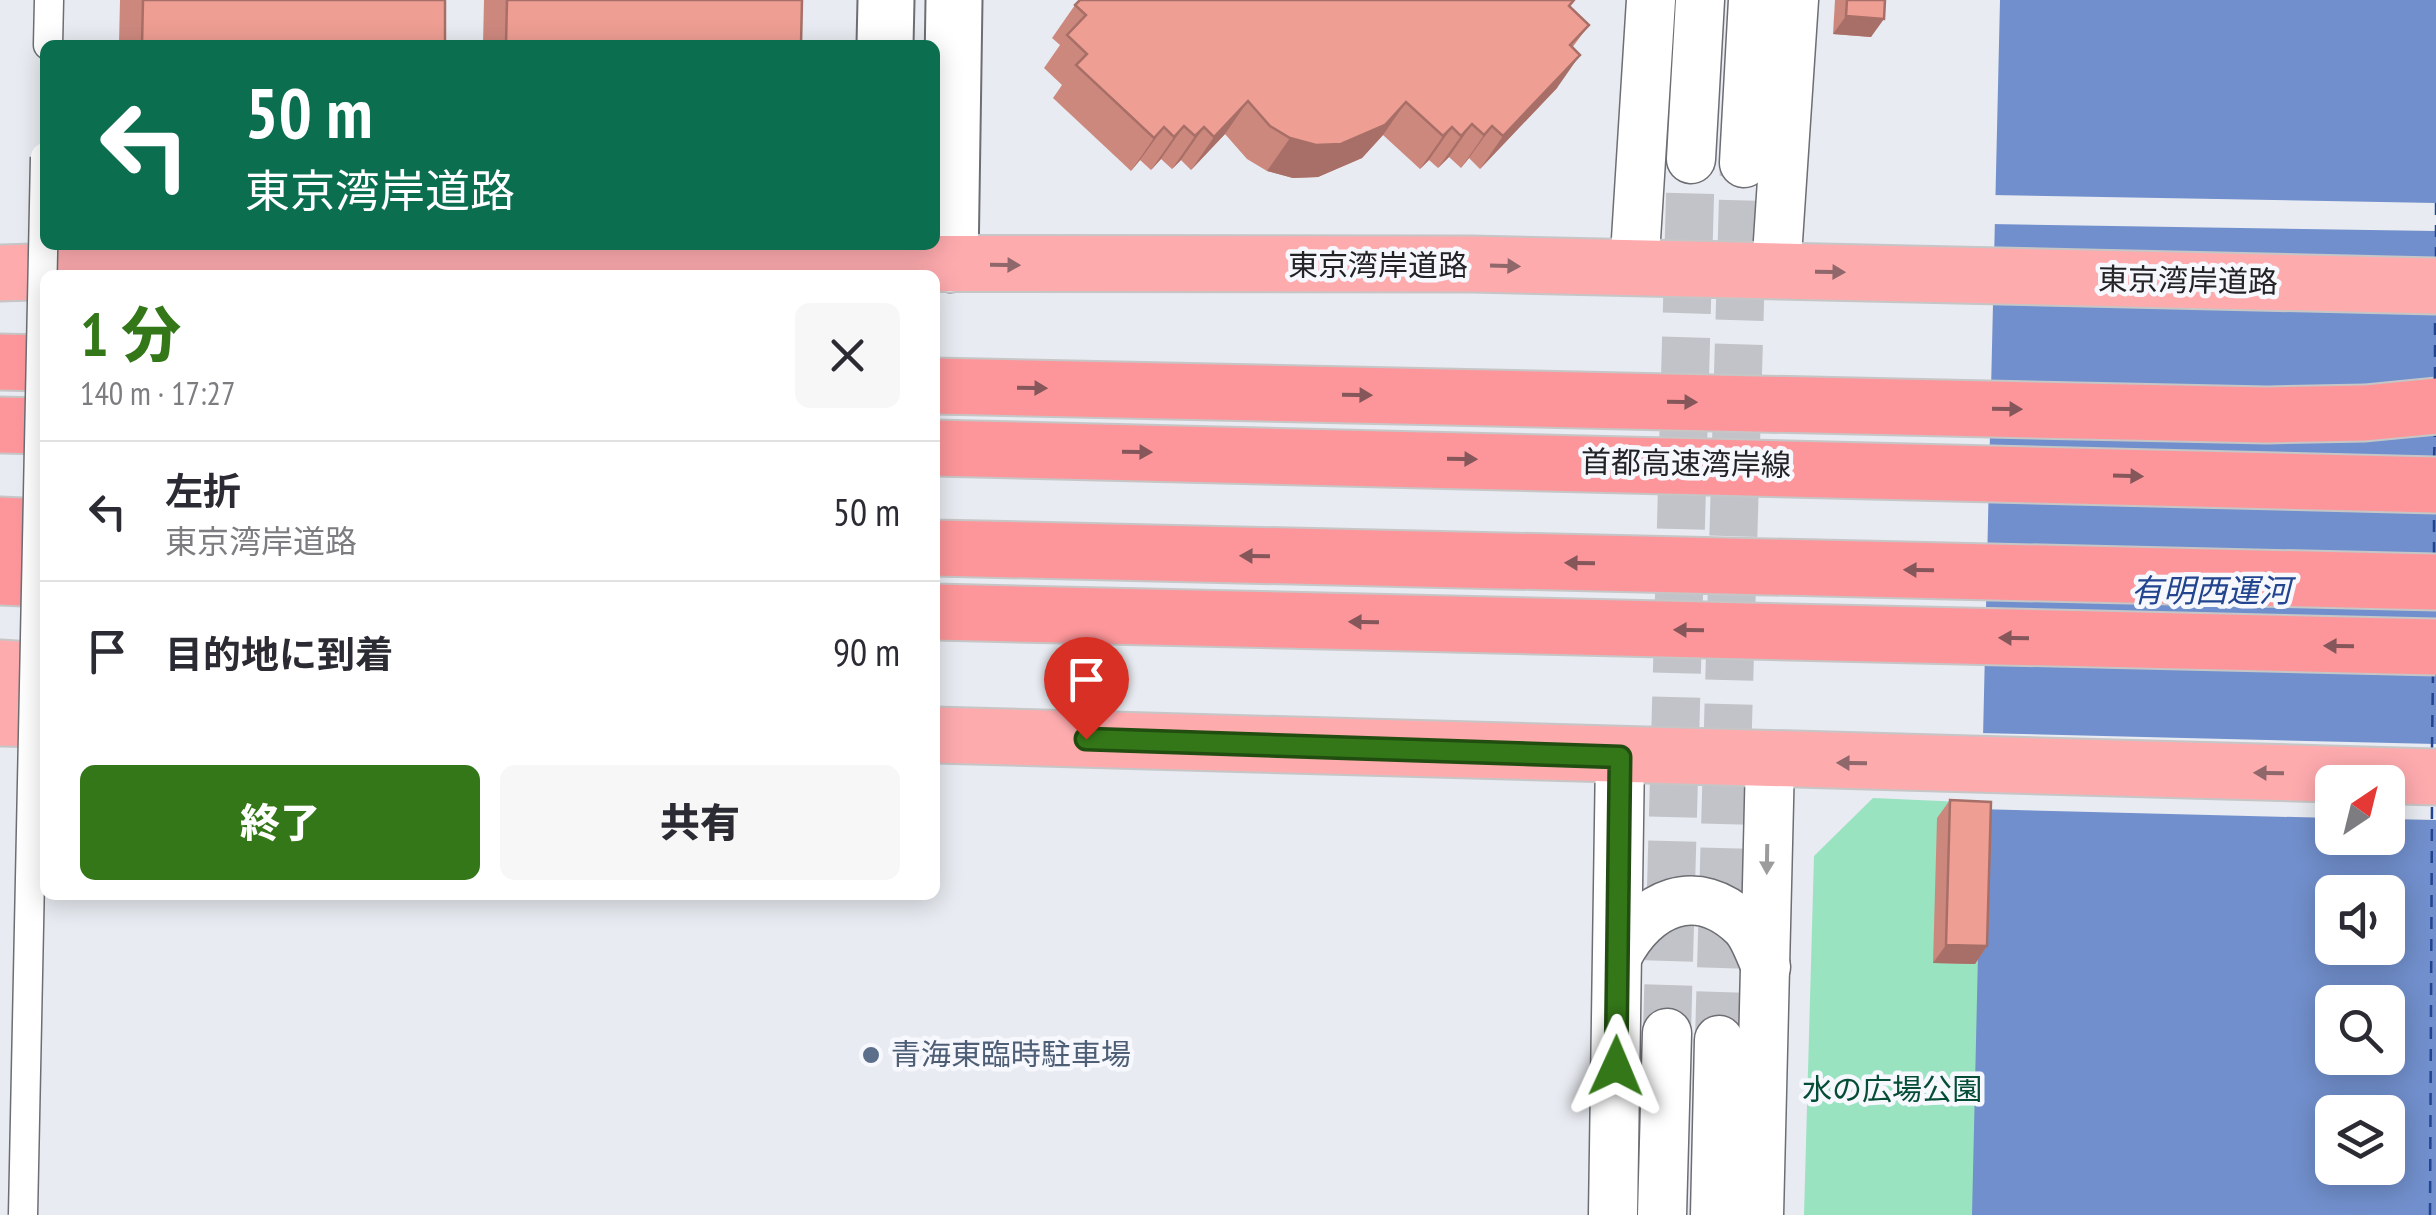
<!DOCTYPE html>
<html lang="ja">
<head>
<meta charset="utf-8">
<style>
  :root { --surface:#fff; --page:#f7f7f7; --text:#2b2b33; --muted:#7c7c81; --line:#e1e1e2; --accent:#337718 }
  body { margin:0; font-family:"PT Sans Narrow","Noto Sans JP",sans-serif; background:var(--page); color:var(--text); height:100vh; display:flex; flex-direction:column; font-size:38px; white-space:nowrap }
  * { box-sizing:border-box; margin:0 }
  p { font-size:32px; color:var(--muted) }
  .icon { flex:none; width:55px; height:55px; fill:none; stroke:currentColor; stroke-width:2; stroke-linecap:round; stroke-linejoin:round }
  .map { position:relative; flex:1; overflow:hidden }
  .sheet { position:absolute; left:40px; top:270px; width:900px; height:630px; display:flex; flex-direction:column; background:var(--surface); border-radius:15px; box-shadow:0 5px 25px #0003 }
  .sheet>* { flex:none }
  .guide { position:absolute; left:40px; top:40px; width:900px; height:210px; border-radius:15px; box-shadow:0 5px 25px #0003; background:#0b6e4f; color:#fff; overflow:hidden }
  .needle { width:65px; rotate:35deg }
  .buttons { position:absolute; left:2315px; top:765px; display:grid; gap:20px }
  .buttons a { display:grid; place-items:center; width:90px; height:90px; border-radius:15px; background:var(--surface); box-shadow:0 5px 25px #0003; font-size:50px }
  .pin { position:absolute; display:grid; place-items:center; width:85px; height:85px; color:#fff; margin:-102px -42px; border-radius:50% 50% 50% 0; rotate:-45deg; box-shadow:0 0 10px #0007 }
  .pin .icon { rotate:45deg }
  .me { position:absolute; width:110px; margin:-55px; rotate:1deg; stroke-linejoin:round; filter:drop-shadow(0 0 8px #0008) }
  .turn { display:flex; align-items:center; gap:35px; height:210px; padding:0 40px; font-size:45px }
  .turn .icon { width:130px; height:130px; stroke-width:2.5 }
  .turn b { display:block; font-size:70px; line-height:85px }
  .round { display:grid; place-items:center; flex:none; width:105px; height:105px; border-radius:15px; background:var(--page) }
  .overview { display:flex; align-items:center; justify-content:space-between; height:170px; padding:0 40px }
  h1 { font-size:60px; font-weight:800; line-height:75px; color:var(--accent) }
  .action { display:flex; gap:20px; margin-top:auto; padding:20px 40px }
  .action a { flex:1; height:115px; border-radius:15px; background:var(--accent); color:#fff; font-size:40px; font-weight:800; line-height:115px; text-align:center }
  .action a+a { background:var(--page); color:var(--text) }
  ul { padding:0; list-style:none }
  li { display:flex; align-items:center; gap:30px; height:140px; padding:0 40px; border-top:2px solid var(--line) }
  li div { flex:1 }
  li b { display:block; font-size:38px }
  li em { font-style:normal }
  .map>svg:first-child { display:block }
</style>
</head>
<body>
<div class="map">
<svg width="2436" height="1215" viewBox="0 0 2436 1215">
  <rect width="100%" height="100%" fill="#e8ebf1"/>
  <!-- green -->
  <polygon fill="#99e3c1" points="1873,798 1985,803 1975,1215 1804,1215 1814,856"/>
  <!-- water -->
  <path fill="#718fcc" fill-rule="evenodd" d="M2000 0H2436V1215H1972ZM2332 782H2388V838H2332ZM2332 892H2388V948H2332ZM2332 1002H2388V1058H2332ZM2332 1112H2388V1168H2332Z"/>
  <!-- pier -->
  <g fill="#e8ebf1">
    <polygon points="1991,195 2436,203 2436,231 1990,224"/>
    <polygon points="1978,733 2436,744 2436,820 2388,819 2388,782 2332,782 2332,818 1976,809"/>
  </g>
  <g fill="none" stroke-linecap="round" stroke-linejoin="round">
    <!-- ferry -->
    <g stroke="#23448e" stroke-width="2.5" stroke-dasharray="12 10" stroke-linecap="butt">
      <polyline points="2436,259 2436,199"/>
      <polyline points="2435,379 2435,312"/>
      <polyline points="2434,459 2435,432"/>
      <polyline points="2434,554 2434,512"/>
      <polyline points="2432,749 2433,672"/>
      <polyline points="2430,1215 2432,802"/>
    </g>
    <!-- tertiary-tunnel -->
    <g stroke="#c1c3c8" stroke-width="48" stroke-dasharray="48 24" stroke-linecap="butt">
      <polyline points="1667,1033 1691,159"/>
      <polyline points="1719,1040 1744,163"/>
    </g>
    <!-- pedestrian casing -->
    <g stroke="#6c6e73" stroke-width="31">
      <polyline id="pedestrian" points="48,45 49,0"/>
    </g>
    <!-- tertiary casing -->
    <g stroke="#6c6e73" stroke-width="51">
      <g id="tertiary">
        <polyline points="1691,159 1700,0"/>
        <polyline points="1744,163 1753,0"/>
        <polyline points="1634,271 1651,0"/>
        <polyline points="1776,271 1794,0"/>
        <path d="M1618 955C1645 903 1696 879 1744 925 1754 935 1760 954 1766 967"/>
        <polyline points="1613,1215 1620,757"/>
        <polyline points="1662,1215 1667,1033"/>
        <polyline points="1715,1215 1719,1040"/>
        <polyline points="1759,1215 1770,761"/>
      </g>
    </g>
    <!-- secondary casing -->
    <g stroke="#6c6e73" stroke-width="59">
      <g id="secondary">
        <polyline points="885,45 886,0"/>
        <polyline points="950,264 954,0"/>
      </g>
    </g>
    <!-- trunk casing -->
    <g stroke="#c6c6c7" stroke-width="59">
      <g id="trunk">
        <polyline points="0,273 319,263 1472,264 2436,286"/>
        <polyline points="0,668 45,671"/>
        <polyline points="0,718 45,719"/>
        <polyline points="935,735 2436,777"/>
      </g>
    </g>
    <!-- motorway casing -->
    <g stroke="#c6c6c7" stroke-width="59">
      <g id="motorway">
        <polyline points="0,362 45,363"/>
        <polyline points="0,425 45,426"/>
        <polyline points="935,448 2436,485"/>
        <polyline points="0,525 45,527"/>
        <polyline points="935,548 2436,582"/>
        <polyline points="0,577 45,579"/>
      </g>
    </g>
    <!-- pedestrian -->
    <use href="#pedestrian" stroke="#fff" stroke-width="28"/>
    <!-- tertiary -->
    <use href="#tertiary" stroke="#fff" stroke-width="48"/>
    <!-- secondary -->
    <use href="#secondary" stroke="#fff" stroke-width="55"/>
    <!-- trunk -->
    <use href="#trunk" stroke="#feabae" stroke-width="55"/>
    <!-- motorway -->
    <use href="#motorway" stroke="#fd969a" stroke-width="55"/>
    <!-- pedestrian-bridge casing -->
    <g stroke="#6c6e73" stroke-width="31" stroke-linecap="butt">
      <polyline id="pedestrian-bridge" points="23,1215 45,157"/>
    </g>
    <!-- motorway-bridge casing -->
    <g stroke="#c6c6c7" stroke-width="59" stroke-linecap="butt">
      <g id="motorway-bridge">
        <polyline points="935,386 2267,415 2365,413 2436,406"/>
        <polyline points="935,612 2436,647"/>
      </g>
    </g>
    <!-- pedestrian-bridge -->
    <use href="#pedestrian-bridge" stroke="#fff" stroke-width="28"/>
    <!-- motorway-bridge -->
    <use href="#motorway-bridge" stroke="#fd969a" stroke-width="55"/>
  </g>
  <!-- wall -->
  <g fill="#cd887e">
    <polygon points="120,0 445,0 445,45 119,45"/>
    <polygon points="484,0 802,0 801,45 483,45"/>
    <polygon points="1835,0 1885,0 1871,37 1833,34"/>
    <polygon points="1075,5 1570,7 1589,25 1572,48 1557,88 1480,169 1469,158 1461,168 1449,157 1438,168 1429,160 1420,169 1383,135 1362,158 1318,177 1293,178 1267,171 1247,159 1225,134 1191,170 1181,160 1172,169 1161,159 1151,170 1140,160 1131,171 1053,98 1062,85 1044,68 1060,45 1052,38"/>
    <polygon points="1950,800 1987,946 1975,964 1933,963 1937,818"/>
  </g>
  <!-- shaded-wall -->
  <g fill="#a76f67">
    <polygon points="1846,16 1884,19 1871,37 1833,34"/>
    <polygon points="1580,55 1557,88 1480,169 1503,136"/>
    <polygon points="1248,101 1225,134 1191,170 1214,137"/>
    <polygon points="1406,102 1383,135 1362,158 1318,177 1293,178 1267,171 1290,138"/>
    <polygon points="1472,124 1449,157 1438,168 1461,136"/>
    <polygon points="1184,126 1161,159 1151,170 1174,137"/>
    <polygon points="1492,126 1469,158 1461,168 1484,135"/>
    <polygon points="1164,127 1140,160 1131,171 1154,138"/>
    <polygon points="1204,127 1181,160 1172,169 1195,136"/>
    <polygon points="1452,127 1429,160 1420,169 1443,136"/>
    <polygon points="1946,945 1987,946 1975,964 1933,963"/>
  </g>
  <!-- building -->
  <g fill="#ee9e93" stroke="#a76f67" stroke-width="2.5">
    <polygon points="143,0 445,0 445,45 142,45"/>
    <polygon points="507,0 802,0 801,45 506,45"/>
    <polygon points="1080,0 1574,0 1569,6 1589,25 1570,45 1580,55 1503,136 1492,126 1484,135 1472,124 1461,136 1452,127 1443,136 1406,102 1385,125 1341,144 1316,145 1290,138 1270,126 1248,101 1214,137 1204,127 1195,136 1184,126 1174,137 1164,127 1154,138 1076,65 1087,54 1067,35 1086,15 1075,5"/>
    <polygon points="1847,0 1885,0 1884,19 1846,16"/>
    <polygon points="1950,800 1991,802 1987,946 1946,945"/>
  </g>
  <!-- one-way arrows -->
  <defs><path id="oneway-solid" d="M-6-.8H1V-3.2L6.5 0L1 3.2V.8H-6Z" transform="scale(2.5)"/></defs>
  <g fill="#90676a">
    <use href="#oneway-solid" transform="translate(1005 265) rotate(1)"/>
    <use href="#oneway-solid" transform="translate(1505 266) rotate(2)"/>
    <use href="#oneway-solid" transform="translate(1830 272) rotate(1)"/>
    <use href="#oneway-solid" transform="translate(1852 763) rotate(-179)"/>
    <use href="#oneway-solid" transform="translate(2269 773) rotate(-179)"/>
  </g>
  <g fill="#85575a">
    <use href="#oneway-solid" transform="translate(1032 388) rotate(1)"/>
    <use href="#oneway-solid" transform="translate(1357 395) rotate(1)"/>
    <use href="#oneway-solid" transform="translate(1682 402) rotate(1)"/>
    <use href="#oneway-solid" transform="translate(2007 409) rotate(1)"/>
    <use href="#oneway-solid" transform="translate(1137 452) rotate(1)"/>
    <use href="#oneway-solid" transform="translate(1462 459) rotate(1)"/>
    <use href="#oneway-solid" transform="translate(2128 476) rotate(2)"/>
    <use href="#oneway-solid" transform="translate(1255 556) rotate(-179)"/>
    <use href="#oneway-solid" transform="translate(1580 563) rotate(-179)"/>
    <use href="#oneway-solid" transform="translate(1919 570) rotate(-179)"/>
    <use href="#oneway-solid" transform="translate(1364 622) rotate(-179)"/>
    <use href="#oneway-solid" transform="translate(1689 630) rotate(-179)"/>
    <use href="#oneway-solid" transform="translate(2014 638) rotate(-179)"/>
    <use href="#oneway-solid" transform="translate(2339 646) rotate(-179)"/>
  </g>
  <use fill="#9c9c9d" href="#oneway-solid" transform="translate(1767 859) rotate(91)"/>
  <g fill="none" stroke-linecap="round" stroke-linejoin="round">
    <!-- route casing -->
    <g stroke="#214d10" stroke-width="25">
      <polyline id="route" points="1086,739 1620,757 1616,1066"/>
    </g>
    <!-- route -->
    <use href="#route" stroke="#337718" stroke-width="18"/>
  </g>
  <!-- markers -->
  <circle fill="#5c6f8a" stroke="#f6f8fe" stroke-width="4" cx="871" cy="1055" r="10"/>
  <g text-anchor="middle" stroke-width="9" stroke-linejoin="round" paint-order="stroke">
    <!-- street labels -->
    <g font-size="30" fill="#232326" stroke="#f6f8fe">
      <text x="1378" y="276">東京湾岸道路</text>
      <text transform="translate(2188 281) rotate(1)" y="10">東京湾岸道路</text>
      <text transform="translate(1686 464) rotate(1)" y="10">首都高速湾岸線</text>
    </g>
    <!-- service labels -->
    <g font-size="30" fill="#4e5e75" stroke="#f6f8fe" text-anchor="start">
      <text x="891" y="1065">青海東臨時駐車場</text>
    </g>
    <!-- park labels -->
    <g font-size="30" fill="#054d35" stroke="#f6f8fe">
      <text x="1892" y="1100">水の広場公園</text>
    </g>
    <!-- water labels -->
    <g font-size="32" font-style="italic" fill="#23448e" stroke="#f6f8fe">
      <text x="2211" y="602">有明西運河</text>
    </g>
  </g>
</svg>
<div class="buttons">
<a><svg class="needle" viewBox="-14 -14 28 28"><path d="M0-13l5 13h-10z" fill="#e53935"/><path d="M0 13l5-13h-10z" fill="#7c7c81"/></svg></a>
<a><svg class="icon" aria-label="sound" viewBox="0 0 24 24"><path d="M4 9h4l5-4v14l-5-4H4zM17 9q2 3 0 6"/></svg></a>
<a><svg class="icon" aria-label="search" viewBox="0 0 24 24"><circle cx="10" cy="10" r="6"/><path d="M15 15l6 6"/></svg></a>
<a><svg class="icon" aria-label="layers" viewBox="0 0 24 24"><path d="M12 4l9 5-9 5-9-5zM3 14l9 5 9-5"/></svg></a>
</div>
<div class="pin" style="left:1086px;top:739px;background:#d93025"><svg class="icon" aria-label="arrive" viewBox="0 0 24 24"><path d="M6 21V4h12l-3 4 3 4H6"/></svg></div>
<svg class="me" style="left:1616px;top:1066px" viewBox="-20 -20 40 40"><path d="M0-17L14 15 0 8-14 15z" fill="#337718" stroke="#fff" stroke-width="4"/></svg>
<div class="guide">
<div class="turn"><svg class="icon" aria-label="left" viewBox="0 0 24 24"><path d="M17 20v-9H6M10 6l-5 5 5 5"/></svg><div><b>50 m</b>東京湾岸道路</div></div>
</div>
<section class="sheet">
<div class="overview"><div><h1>1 分</h1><p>140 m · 17:27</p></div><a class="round"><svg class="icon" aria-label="close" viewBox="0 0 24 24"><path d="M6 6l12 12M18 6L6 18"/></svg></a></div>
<ul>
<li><svg class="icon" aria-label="left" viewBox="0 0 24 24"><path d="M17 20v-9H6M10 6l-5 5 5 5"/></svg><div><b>左折</b><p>東京湾岸道路</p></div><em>50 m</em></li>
<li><svg class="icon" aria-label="arrive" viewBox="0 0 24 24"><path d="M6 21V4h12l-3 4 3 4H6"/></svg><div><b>目的地に到着</b></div><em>90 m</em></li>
</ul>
<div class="action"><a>終了</a><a>共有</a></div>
</section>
</div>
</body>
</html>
